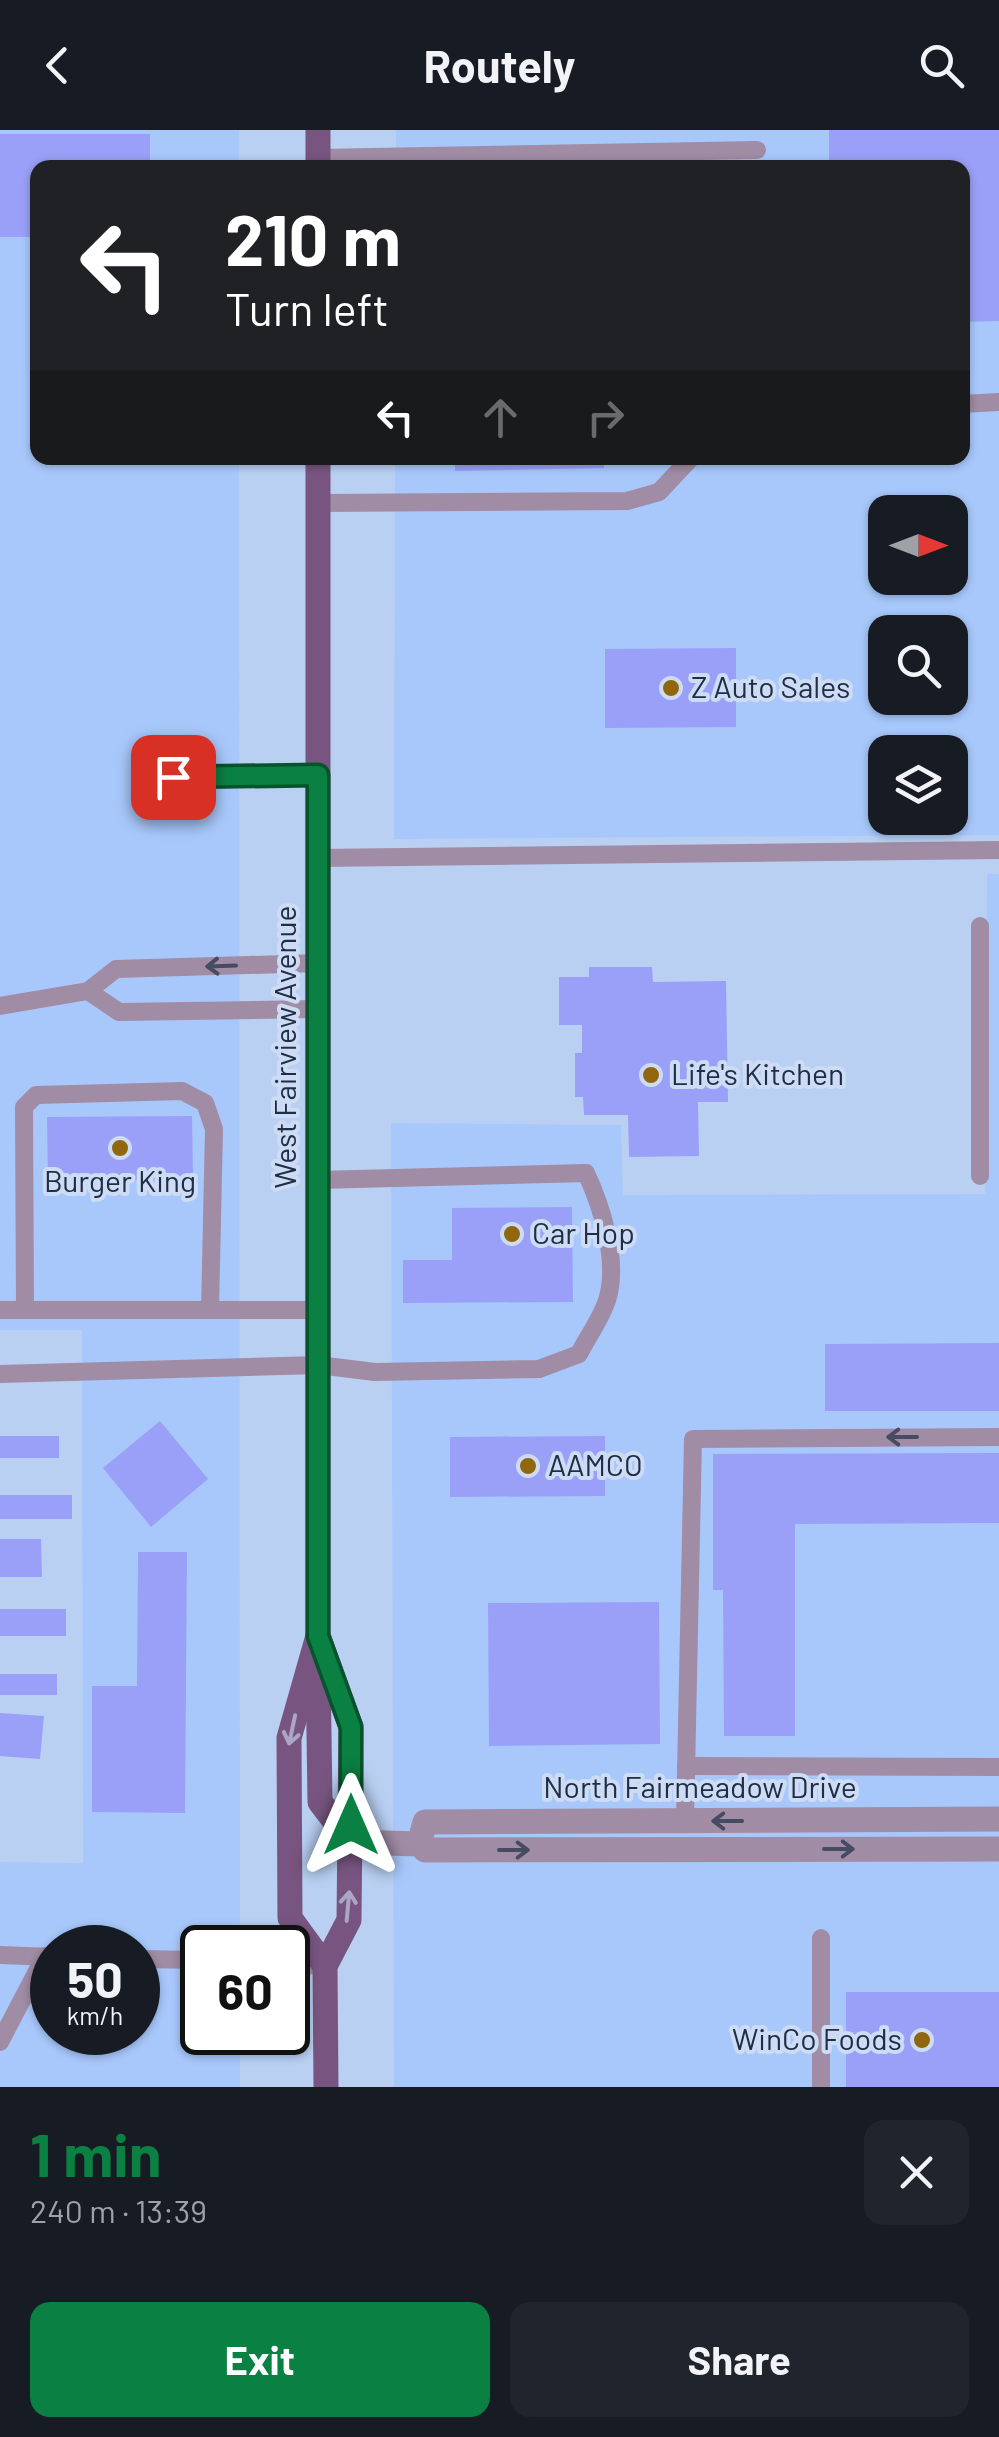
<!DOCTYPE html>
<html lang="en">
<head>
<meta charset="utf-8">
<style>
  :root { --surface:#171b24; --page:#20242c; --text:#f1f3f6; --muted:#9ea1a6; --accent:#0b8043 }
  body { margin:0; font-family:Barlow,sans-serif; background:var(--page); color:var(--text); height:100vh; display:flex; flex-direction:column; font-size:38px; white-space:nowrap }
  * { box-sizing:border-box; margin:0 }
  p { font-size:32px; color:var(--muted) }
  .icon { flex:none; width:55px; height:55px; fill:none; stroke:currentColor; stroke-width:2; stroke-linecap:round; stroke-linejoin:round }
  .map { position:relative; height:1957px; overflow:hidden }
  .side { display:flex; flex-direction:column; background:var(--surface); flex:1 }
  .side>* { flex:none }
  .guide { position:absolute; left:30px; top:30px; width:940px; height:305px; border-radius:20px; box-shadow:0 2px 8px #0004; background:#202124; color:#fff; overflow:hidden }
  .needle { width:65px; rotate:90deg }
  .tools { position:absolute; left:868px; top:365px; display:grid; gap:20px }
  .tools a { display:grid; place-items:center; width:100px; height:100px; border-radius:20px; background:var(--surface); box-shadow:0 2px 8px #0004; font-size:50px }
  .speed { position:absolute; left:30px; top:1795px; display:flex; gap:20px; font-size:50px; font-weight:700; text-align:center }
  .speed>* { display:grid; place-content:center; width:130px; height:130px; border-radius:50%; background:var(--surface); box-shadow:0 2px 8px #0004; line-height:1 }
  .speed small { font-size:25px; font-weight:400 }
  .speed .limit { border:5px solid #111; border-radius:15px; background:#fff; color:#111 }
  .pin { position:absolute; display:grid; place-items:center; width:85px; height:85px; color:#fff; margin:-42px; border-radius:20px; box-shadow:0 5px 15px #0006 }
  .me { position:absolute; width:110px; margin:-55px; rotate:0deg; stroke-linejoin:round; filter:drop-shadow(0 0 8px #0008) }
  .turn { display:flex; align-items:center; gap:35px; height:210px; padding:0 30px; font-size:45px }
  .turn .icon { width:130px; height:130px; stroke-width:2.5 }
  .turn b { display:block; font-size:70px; line-height:85px }
  .lanes { display:flex; align-items:center; height:95px; padding:0 30px; background:#0003; justify-content:center; gap:50px; direction:ltr }
  .lanes .off { opacity:.35 }
  .round { display:grid; place-items:center; flex:none; width:105px; height:105px; border-radius:20px; background:var(--page) }
  .summary { display:flex; align-items:center; justify-content:space-between; height:170px; padding:0 30px }
  h1 { font-size:60px; font-weight:700; line-height:75px; color:var(--accent) }
  .cta { display:flex; gap:20px; margin-top:auto; padding:20px 30px }
  .cta a { flex:1; height:115px; border-radius:20px; background:var(--accent); color:#fff; font-size:40px; font-weight:700; line-height:115px; text-align:center }
  .cta a+a { background:var(--page); color:var(--text) }
  header { display:flex; justify-content:space-between; align-items:center; height:130px; padding:0 30px; background:var(--surface); font-size:45px; font-weight:700 }
  .map>svg:first-child { display:block }
</style>
</head>
<body>
<header><svg class="icon" aria-label="back" viewBox="0 0 24 24"><path d="M15 5l-7 7 7 7"/></svg>Routely<svg class="icon" aria-label="search" viewBox="0 0 24 24"><circle cx="10" cy="10" r="6"/><path d="M15 15l6 6"/></svg></header>
<div class="map">
<svg width="999" height="1957" viewBox="0 0 999 1957">
  <rect width="100%" height="100%" fill="#b9d0f3"/>
  <!-- built -->
  <g fill="#a8c8fc" fill-rule="evenodd">
    <path d="M0 0H239V37L38 38V328H239L240 1817 202 1818V1902L240 1903V1957H0V1732L83 1733 82 1200H0ZM52 1818H138V1902H52Z"/>
    <path d="M396 0H999V705L394 709 395 328H962V38L396 37ZM885 382H950V448H885ZM885 502H950V568H885ZM885 622H950V688H885Z"/>
    <polygon points="987,744 999,744 999,1957 394,1957 391,993 621,995 623,1065 985,1064"/>
  </g>
  <!-- building -->
  <g fill="#9aa0f7">
    <polygon points="829,0 999,0 999,191 962,192 962,38 829,38"/>
    <polygon points="0,4 150,4 150,38 38,38 38,107 0,107"/>
    <polygon points="455,328 604,328 604,338 455,341"/>
    <polygon points="736,518 736,597 605,598 605,519"/>
    <polygon points="589,837 652,837 653,852 726,851 728,972 698,972 699,1026 629,1027 628,985 584,985 583,967 575,967 575,923 582,923 582,895 559,895 559,847 589,847"/>
    <polygon points="192,986 193,1049 48,1051 47,987"/>
    <polygon points="572,1077 573,1172 403,1173 403,1130 452,1130 452,1078"/>
    <polygon points="999,1213 999,1281 825,1281 825,1214"/>
    <polygon points="160,1291 208,1349 151,1397 103,1338"/>
    <rect x="0" y="1306" width="59" height="22"/>
    <polygon points="605,1306 605,1366 450,1367 450,1307"/>
    <polygon points="999,1323 999,1393 795,1394 795,1606 724,1606 723,1460 713,1460 713,1324"/>
    <rect x="0" y="1365" width="72" height="24"/>
    <polygon points="0,1409 41,1409 42,1447 0,1447"/>
    <polygon points="138,1422 187,1422 185,1683 92,1682 92,1556 137,1556"/>
    <polygon points="659,1472 660,1614 489,1616 488,1473"/>
    <rect x="0" y="1479" width="66" height="27"/>
    <rect x="0" y="1544" width="57" height="21"/>
    <polygon points="0,1583 44,1586 40,1629 0,1626"/>
    <rect x="846" y="1862" width="153" height="95"/>
  </g>
  <g fill="none" stroke-linecap="round" stroke-linejoin="round">
    <!-- service -->
    <g stroke="#a08ca5" stroke-width="18">
      <polyline points="318,28 757,20"/>
      <polyline points="962,274 999,272"/>
      <polyline points="318,373 627,371 659,362 691,328"/>
      <polyline points="173,647 318,645"/>
      <polyline points="318,728 999,720"/>
      <polyline points="88,861 119,882 318,879"/>
      <polyline points="0,876 88,861 116,839 318,833"/>
      <polyline points="980,1046 980,796"/>
      <polyline points="0,1180 318,1180"/>
      <polyline points="25,1180 24,977 36,965 182,961 205,973 214,999 210,1180"/>
      <path d="M0 1244 318 1235 375 1242 539 1239 579 1224C588 1206 603 1186 608 1167 618 1129 602 1077 586 1043L318 1050"/>
      <polyline points="686,1636 999,1637"/>
      <polyline points="685,1691 693,1309 999,1307"/>
      <polyline points="821,1808 821,1957"/>
      <polyline points="0,1825 52,1827"/>
      <polyline points="138,1829 202,1830"/>
      <polyline points="288,1834 325,1836"/>
      <polyline points="0,1912 45,1826"/>
    </g>
    <!-- minor -->
    <g stroke="#a08ca5" stroke-width="25">
      <polyline points="351,1712 419,1714 425,1720 999,1719"/>
      <polyline points="419,1714 425,1692 999,1689"/>
    </g>
    <!-- primary -->
    <g stroke="#785580" stroke-width="25">
      <polyline points="318,0 318,38"/>
      <polyline points="318,328 318,1506 289,1608 290,1788 325,1836"/>
      <polyline points="318,1506 351,1597 349,1790 325,1836 326,1957"/>
      <polyline points="318,1536 320,1672 351,1712"/>
    </g>
  </g>
  <!-- one-way arrows -->
  <defs><path id="oneway-shaft" d="M-6 0H5M1.5-3L5.5 0L1.5 3" fill="none" stroke-width="1.6" stroke-linecap="round" stroke-linejoin="round" transform="scale(2.5)"/></defs>
  <g stroke="#464a62">
    <use href="#oneway-shaft" transform="translate(221 836) rotate(178)"/>
    <use href="#oneway-shaft" transform="translate(902 1307) rotate(180)"/>
    <use href="#oneway-shaft" transform="translate(727 1691) rotate(180)"/>
    <use href="#oneway-shaft" transform="translate(839 1719)"/>
    <use href="#oneway-shaft" transform="translate(514 1720)"/>
  </g>
  <g stroke="#aba6c6">
    <use href="#oneway-shaft" transform="translate(292 1600) rotate(102)"/>
    <use href="#oneway-shaft" transform="translate(348 1776) rotate(-85)"/>
  </g>
  <g fill="none" stroke-linecap="round" stroke-linejoin="round">
    <!-- route casing -->
    <g stroke="#07532c" stroke-width="25">
      <polyline id="route" points="173,647 318,645 318,1506 351,1597 351,1695"/>
    </g>
    <!-- route -->
    <use href="#route" stroke="#0b8043" stroke-width="18"/>
  </g>
  <!-- markers -->
  <g fill="#90670f" stroke="#cddcf4" stroke-width="4">
    <circle cx="671" cy="558" r="10"/>
    <circle cx="651" cy="945" r="10"/>
    <circle cx="120" cy="1018" r="10"/>
    <circle cx="512" cy="1104" r="10"/>
    <circle cx="528" cy="1336" r="10"/>
    <circle cx="922" cy="1910" r="10"/>
  </g>
  <g text-anchor="middle" stroke-width="8" stroke-linejoin="round" paint-order="stroke">
    <!-- poi labels -->
    <g font-size="30" fill="#202e45" stroke="#cddcf4" text-anchor="start">
      <text x="691" y="568">Z Auto Sales</text>
      <text x="671" y="955">Life's Kitchen</text>
      <text x="120" y="1062" text-anchor="middle">Burger King</text>
      <text x="532" y="1114">Car Hop</text>
      <text x="548" y="1346">AAMCO</text>
      <text x="902" y="1920" text-anchor="end">WinCo Foods</text>
    </g>
    <!-- street labels -->
    <g font-size="30" fill="#202e45" stroke="#cddcf4">
      <text transform="translate(286 917) rotate(-90)" y="10">West Fairview Avenue</text>
      <text x="700" y="1668">North Fairmeadow Drive</text>
    </g>
  </g>
</svg>
<div class="tools">
<a><svg class="needle" viewBox="-14 -14 28 28"><path d="M0-13l5 13h-10z" fill="#e53935"/><path d="M0 13l5-13h-10z" fill="#9ea1a6"/></svg></a>
<a><svg class="icon" aria-label="search" viewBox="0 0 24 24"><circle cx="10" cy="10" r="6"/><path d="M15 15l6 6"/></svg></a>
<a><svg class="icon" aria-label="layers" viewBox="0 0 24 24"><path d="M12 4l9 5-9 5-9-5zM3 14l9 5 9-5"/></svg></a>
</div>
<div class="speed"><div>50<small>km/h</small></div><div class="limit">60</div></div>
<div class="pin" style="left:173px;top:647px;background:#d93025"><svg class="icon" aria-label="arrive" viewBox="0 0 24 24"><path d="M6 21V4h12l-3 4 3 4H6"/></svg></div>
<svg class="me" style="left:351px;top:1695px" viewBox="-20 -20 40 40"><path d="M0-17L14 15 0 8-14 15z" fill="#0b8043" stroke="#fff" stroke-width="4"/></svg>
<div class="guide">
<div class="turn"><svg class="icon" aria-label="left" viewBox="0 0 24 24"><path d="M17 20v-9H6M10 6l-5 5 5 5"/></svg><div><b>210 m</b>Turn left</div></div>
<div class="lanes"><svg class="icon" aria-label="left" viewBox="0 0 24 24"><path d="M17 20v-9H6M10 6l-5 5 5 5"/></svg><svg class="icon off" aria-label="ahead" viewBox="0 0 24 24"><path d="M12 20V5M6 11l6-6 6 6"/></svg><svg class="icon off" aria-label="right" viewBox="0 0 24 24"><path d="M7 20v-9h11M14 6l5 5-5 5"/></svg></div>
</div>
</div>
<section class="side">
<div class="summary"><div><h1>1 min</h1><p>240 m · 13:39</p></div><a class="round"><svg class="icon" aria-label="close" viewBox="0 0 24 24"><path d="M6 6l12 12M18 6L6 18"/></svg></a></div>
<div class="cta"><a>Exit</a><a>Share</a></div>
</section>
</body>
</html>
